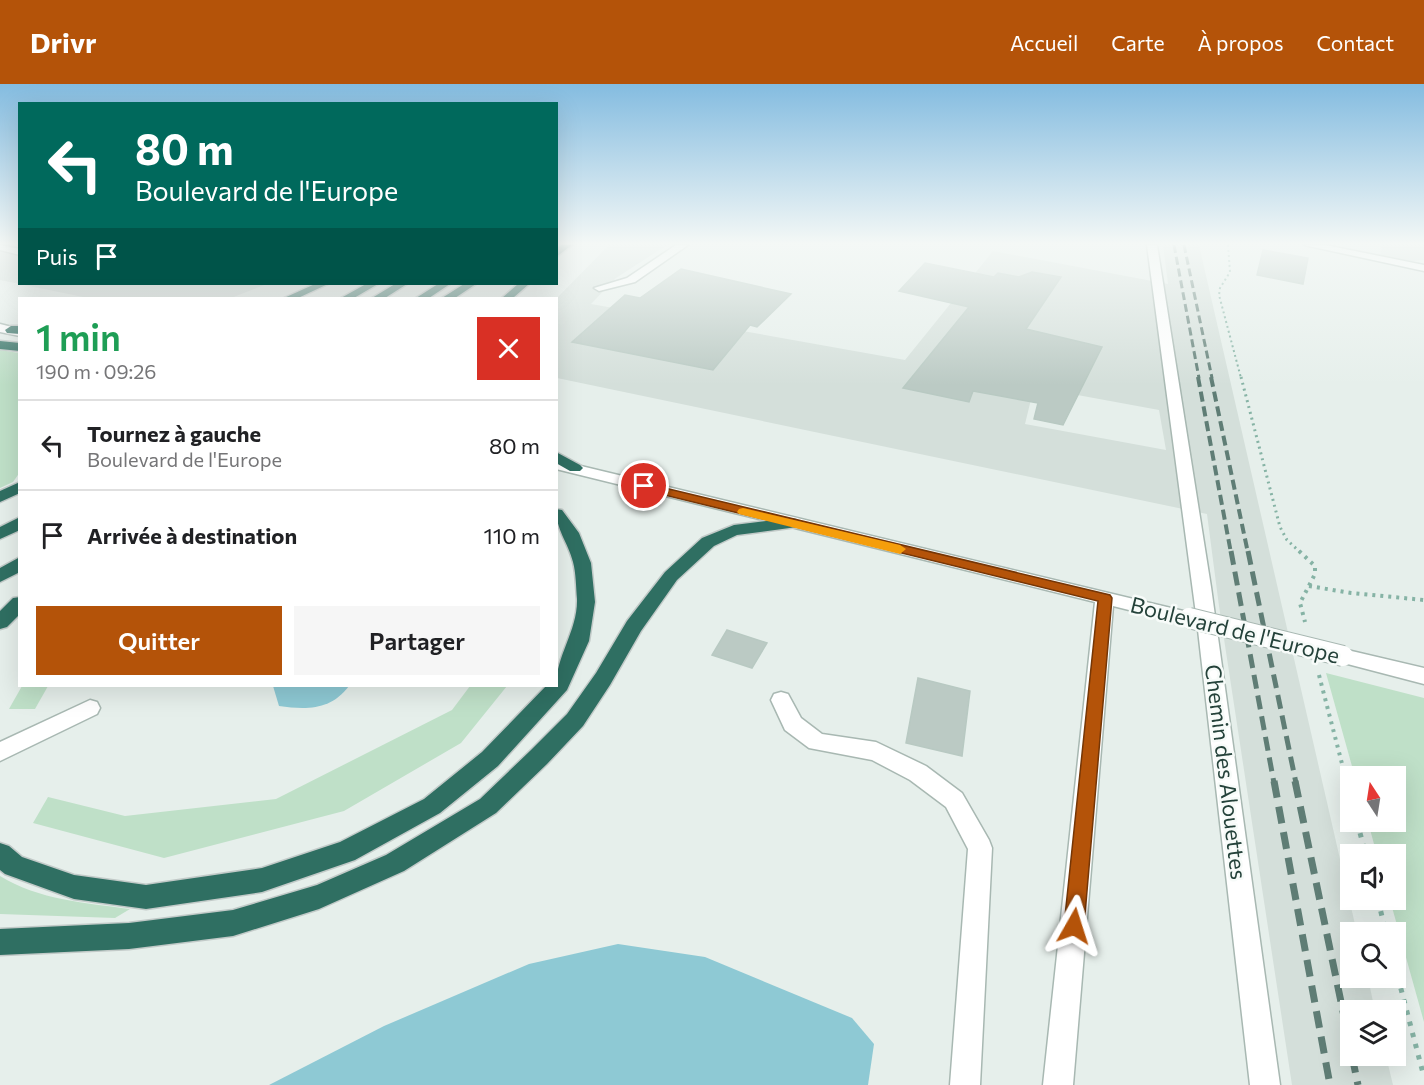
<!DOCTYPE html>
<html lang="fr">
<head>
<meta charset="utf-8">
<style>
  :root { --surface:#fff; --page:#f6f6f6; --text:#202124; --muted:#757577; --line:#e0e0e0; --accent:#b45309 }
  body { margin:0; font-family:Commissioner,sans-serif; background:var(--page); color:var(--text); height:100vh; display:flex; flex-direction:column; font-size:22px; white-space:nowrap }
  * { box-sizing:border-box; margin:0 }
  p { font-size:20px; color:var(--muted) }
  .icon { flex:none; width:33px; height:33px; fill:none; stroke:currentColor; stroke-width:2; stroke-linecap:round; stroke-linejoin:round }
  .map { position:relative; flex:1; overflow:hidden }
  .panel { position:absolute; left:18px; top:213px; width:540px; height:390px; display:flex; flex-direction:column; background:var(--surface); border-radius:0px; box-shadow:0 6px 24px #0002 }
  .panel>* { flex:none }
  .top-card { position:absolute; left:18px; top:18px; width:540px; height:183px; border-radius:0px; box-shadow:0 6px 24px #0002; background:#00695c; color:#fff; overflow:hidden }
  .needle { width:39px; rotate:348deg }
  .fabs { position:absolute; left:1340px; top:682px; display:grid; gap:12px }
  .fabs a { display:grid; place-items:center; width:66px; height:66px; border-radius:0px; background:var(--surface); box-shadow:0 6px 24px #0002; font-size:30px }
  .pin { position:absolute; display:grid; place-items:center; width:51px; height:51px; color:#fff; margin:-26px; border:3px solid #fff; border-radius:50%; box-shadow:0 2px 6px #0007 }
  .me { position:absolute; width:66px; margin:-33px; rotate:6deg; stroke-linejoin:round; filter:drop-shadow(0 0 4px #0008) }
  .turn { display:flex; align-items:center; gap:21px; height:126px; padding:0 18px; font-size:27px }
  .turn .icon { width:78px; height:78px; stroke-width:2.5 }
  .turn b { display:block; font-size:42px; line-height:51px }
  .then { display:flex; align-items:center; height:57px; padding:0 18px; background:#0003; gap:12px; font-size:22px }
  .round { display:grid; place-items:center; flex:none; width:63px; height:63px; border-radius:0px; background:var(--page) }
  .summary { display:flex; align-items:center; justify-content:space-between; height:102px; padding:0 18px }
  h1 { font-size:36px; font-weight:600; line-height:45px; color:#1e9e55 }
  .action { display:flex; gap:12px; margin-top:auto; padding:12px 18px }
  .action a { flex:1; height:69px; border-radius:0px; background:var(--accent); color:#fff; font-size:24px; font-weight:600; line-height:69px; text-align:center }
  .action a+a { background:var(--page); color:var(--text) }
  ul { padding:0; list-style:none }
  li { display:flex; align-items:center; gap:18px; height:90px; padding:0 18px; border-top:2px solid var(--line) }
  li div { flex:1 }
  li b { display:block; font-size:22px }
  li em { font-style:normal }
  header { display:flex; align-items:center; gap:36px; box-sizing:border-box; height:84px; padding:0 30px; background:var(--accent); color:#fff }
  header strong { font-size:28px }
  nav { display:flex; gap:33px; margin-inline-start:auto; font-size:21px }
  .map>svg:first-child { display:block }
</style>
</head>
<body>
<header>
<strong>Drivr</strong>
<nav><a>Accueil</a><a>Carte</a><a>À propos</a><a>Contact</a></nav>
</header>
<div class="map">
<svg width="1424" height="1001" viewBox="0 0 1424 1001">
  <rect width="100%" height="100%" fill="#e6efeb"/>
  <!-- built -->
  <g fill="#d4dfda" fill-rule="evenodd">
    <polygon points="0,161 19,161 20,200 267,200 231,214 88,214 0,196"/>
    <path d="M609 161H667L616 194 591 220 905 276 993 167 1168 200 1163 161H1199L1357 849H1350V894H1368L1375 927H1350V972H1386L1393 1001H1292L1219 522 1207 430 557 294 556 215ZM1034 303 1159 326 1166 366 1025 340Z"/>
    <polygon points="1382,161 1424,161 1424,176 1412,177 1380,172"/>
  </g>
  <!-- green -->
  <g fill="#bfe0c8">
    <polygon points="0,266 19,269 20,388 13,398 0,404"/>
    <polygon points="1326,589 1424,614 1424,938 1390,816 1395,816 1395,771 1377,771 1368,738 1395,738 1395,693 1355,693"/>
    <polygon points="22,602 48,602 35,625 9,625"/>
    <polygon points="470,602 507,602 461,659 344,727 164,774 33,739 48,713 125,732 276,715 452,626"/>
    <path d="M0 792C39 816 86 819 130 825L115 834 0 830Z"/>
  </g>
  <!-- water -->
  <g fill="#8ec9d4">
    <path d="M273 602H349C331 626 307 626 279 622Z"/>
    <polygon points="618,860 705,873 852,934 874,960 868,1001 269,1001 384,942 529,880"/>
  </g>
  <!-- building -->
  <g fill="#bbcac4" stroke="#b8c9c2" stroke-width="1.5">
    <polygon points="1263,166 1308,174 1303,200 1257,191"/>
    <polygon points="925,179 994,193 998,189 1019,193 1032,188 1061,193 1026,245 1102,263 1063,341 1034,335 1038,319 973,307 969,318 903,304 969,223 899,207"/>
    <polygon points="681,185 791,210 757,243 750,241 713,286 572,258 625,211 640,214"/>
    <polygon points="727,546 767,559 752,584 712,571"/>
    <polygon points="918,594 970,607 962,672 906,659"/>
  </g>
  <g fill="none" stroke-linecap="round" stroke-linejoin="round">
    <!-- minor casing -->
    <g stroke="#a8b8b2" stroke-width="3">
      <g id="minor">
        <polygon points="0,161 20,165 20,171 0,166"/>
        <polygon points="676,161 688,161 635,198 599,207 594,204 627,194"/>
        <polygon points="1147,161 1157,161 1211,503 1280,1001 1250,1001 1197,537 1189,541 1113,522 1073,1001 1043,1001 1095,518 556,385 556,376 1196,530"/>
        <polygon points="1304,161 1325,161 1424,181 1424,187"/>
        <polygon points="0,240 20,245 20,252 0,248"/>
        <polygon points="1343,565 1424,584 1424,600 1336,577 1333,572 1336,567"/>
        <polygon points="781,608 788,610 801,634 822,650 876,658 926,682 962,709 989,756 992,764 980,1001 950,1001 968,765 946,723 910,696 872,676 809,664 785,646 771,616 774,610"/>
        <polygon points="90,616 97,618 100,624 97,630 0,677 0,658"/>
      </g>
    </g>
    <!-- highway casing -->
    <g stroke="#c2cac8" stroke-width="3">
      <g id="highway">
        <polygon points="561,161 572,161 556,173 556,165"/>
        <polygon points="315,200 328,200 298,214 284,214"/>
        <polygon points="366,200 378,200 354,214 341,214"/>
        <polygon points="395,200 407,200 385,214 372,214"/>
        <polygon points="438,200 450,200 429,214 416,214"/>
        <polygon points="464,200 476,200 455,214 442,214"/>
        <polygon points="518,200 529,200 513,214 502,214"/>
        <polygon points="11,242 20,242 20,250 7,249 5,246"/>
        <polygon points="0,257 20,259 20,267 0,265"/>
        <polygon points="556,368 580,381 583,384 580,387 570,387 556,379"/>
        <polygon points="20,398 20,409 0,418 0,407"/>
        <path d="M556 425 562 426 579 449 591 479 595 518 589 557 567 606 498 682 440 729 355 776 262 808 146 825 74 815 5 790 0 786V759L9 762 22 773 74 791 146 801 262 784 340 758 424 715 482 668 546 602H556C556 572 578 546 577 515 576 503 576 489 573 478 568 458 556 446 556 425Z"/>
        <polygon points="20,433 20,446 0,455 0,443"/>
        <polygon points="791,434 797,435 799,439 797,443 737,451 714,462 677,496 641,547 610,601 583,642 547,680 496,729 404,787 319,825 233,852 129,865 0,871 0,845 129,839 233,826 317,801 386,771 480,715 531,666 567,630 596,589 627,537 665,488 702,454 734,441"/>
        <polygon points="20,473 20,488 0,498 0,484"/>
        <polygon points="20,513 20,530 7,543 0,545 0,527 13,514"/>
      </g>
    </g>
    <!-- path-far3 -->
    <polyline stroke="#86b3a5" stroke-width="2" stroke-dasharray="2 3" stroke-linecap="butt" points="1228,161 1230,188 1220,204 1219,211 1241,294"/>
    <!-- path-far2 -->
    <polyline stroke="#86b3a5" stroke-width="3" stroke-dasharray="2 4" stroke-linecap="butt" points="1241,293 1280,443 1287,456 1301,469"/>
    <!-- path-far1 -->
    <g stroke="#86b3a5" stroke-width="4" stroke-dasharray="3 5" stroke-linecap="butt">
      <polyline points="1299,467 1315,482 1315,490 1300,519 1305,538"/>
      <polyline points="1309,502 1351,509 1424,516"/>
      <polyline points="1319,591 1347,699"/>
    </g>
    <!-- path -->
    <g stroke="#86b3a5" stroke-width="5" stroke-dasharray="4.5 7" stroke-linecap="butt">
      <polyline points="1347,697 1350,709"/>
      <polyline points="1357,738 1366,771"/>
      <polyline points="1378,816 1386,849"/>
      <polyline points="1395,882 1424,993"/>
    </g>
    <!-- minor -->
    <use href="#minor" fill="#fff" fill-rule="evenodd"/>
    <!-- highway -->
    <use href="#highway" fill="#2f6f62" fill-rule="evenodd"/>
    <!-- rail-far3 -->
    <g stroke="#5f7d75" stroke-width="3" stroke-dasharray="8 4" stroke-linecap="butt">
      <polyline points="1174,161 1199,294"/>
      <polyline points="1184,161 1212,294"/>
    </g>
    <!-- rail-far2 -->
    <g stroke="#5f7d75" stroke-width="4" stroke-dasharray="10 5" stroke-linecap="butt">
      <polyline points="1198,293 1231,469"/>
      <polyline points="1211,293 1248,469"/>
    </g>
    <!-- rail-far1 -->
    <g stroke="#5f7d75" stroke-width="5" stroke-dasharray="14 7" stroke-linecap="butt">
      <polyline points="1231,467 1274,699"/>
      <polyline points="1248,467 1296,699"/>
    </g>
    <!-- rail -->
    <g stroke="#5f7d75" stroke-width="7" stroke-dasharray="17 9" stroke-linecap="butt">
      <polyline points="1274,697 1330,1001"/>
      <polyline points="1295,697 1350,961"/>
      <polyline points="1352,972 1358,1001"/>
    </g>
    <!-- minor-bridge casing -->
    <g stroke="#a8b8b2" stroke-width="22" stroke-linecap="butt">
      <polyline id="minor-bridge" points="1189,534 1343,572"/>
    </g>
    <!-- minor-bridge -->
    <use href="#minor-bridge" stroke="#fff" stroke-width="20"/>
  </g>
  <!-- sky -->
  <linearGradient id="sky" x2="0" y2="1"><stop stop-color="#84bce0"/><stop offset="0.53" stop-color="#f4f8f6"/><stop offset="1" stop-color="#f4f8f6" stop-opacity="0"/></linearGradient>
  <rect width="1424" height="301" fill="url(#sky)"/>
  <!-- route -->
  <polygon fill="#b45309" stroke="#753606" stroke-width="1.5" points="644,399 1110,511 1112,514 1084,842 1081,849 1074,851 1067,849 1064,842 1098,517 640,405 640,400"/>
  <!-- slow -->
  <polygon fill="#f59e0b" points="743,424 900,461 906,465 900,470 739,430 737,428 739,425"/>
  <g text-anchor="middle" stroke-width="5" stroke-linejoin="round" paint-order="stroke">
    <!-- street labels -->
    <g font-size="22" fill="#24423a" stroke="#f7fbf9">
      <text transform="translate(1235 546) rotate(14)" y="8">Boulevard de l'Europe</text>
      <text transform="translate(1226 688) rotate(83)" y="8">Chemin des Alouettes</text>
    </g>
  </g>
</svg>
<div class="fabs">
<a><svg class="needle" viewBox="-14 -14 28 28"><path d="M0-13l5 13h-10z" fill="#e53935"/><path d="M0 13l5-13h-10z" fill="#757577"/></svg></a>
<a><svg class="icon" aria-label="sound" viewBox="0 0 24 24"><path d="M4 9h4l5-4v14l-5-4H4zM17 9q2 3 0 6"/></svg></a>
<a><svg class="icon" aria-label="search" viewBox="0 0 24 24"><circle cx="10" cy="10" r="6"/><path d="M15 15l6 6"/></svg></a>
<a><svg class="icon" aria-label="layers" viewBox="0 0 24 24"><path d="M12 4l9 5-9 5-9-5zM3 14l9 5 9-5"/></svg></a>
</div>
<div class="pin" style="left:644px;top:402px;background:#d93025"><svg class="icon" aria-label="arrive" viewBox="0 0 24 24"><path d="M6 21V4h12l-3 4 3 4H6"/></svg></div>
<svg class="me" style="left:1074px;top:842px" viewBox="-20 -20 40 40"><path d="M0-17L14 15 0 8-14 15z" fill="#b45309" stroke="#fff" stroke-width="4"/></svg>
<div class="top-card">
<div class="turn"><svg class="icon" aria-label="left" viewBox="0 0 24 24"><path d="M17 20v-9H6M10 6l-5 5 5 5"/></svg><div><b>80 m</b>Boulevard de l'Europe</div></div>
<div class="then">Puis<svg class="icon" aria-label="arrive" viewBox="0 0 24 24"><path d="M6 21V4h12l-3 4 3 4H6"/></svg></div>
</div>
<section class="panel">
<div class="summary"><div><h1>1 min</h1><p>190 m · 09:26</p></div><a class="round" style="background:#d93025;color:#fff"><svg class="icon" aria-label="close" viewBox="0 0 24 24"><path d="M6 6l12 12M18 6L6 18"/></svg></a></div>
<ul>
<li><svg class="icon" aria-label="left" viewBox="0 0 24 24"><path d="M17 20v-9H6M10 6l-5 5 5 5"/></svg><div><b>Tournez à gauche</b><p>Boulevard de l'Europe</p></div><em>80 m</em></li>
<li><svg class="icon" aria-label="arrive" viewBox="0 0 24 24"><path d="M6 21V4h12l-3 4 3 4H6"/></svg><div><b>Arrivée à destination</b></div><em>110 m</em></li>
</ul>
<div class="action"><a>Quitter</a><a>Partager</a></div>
</section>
</div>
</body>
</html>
